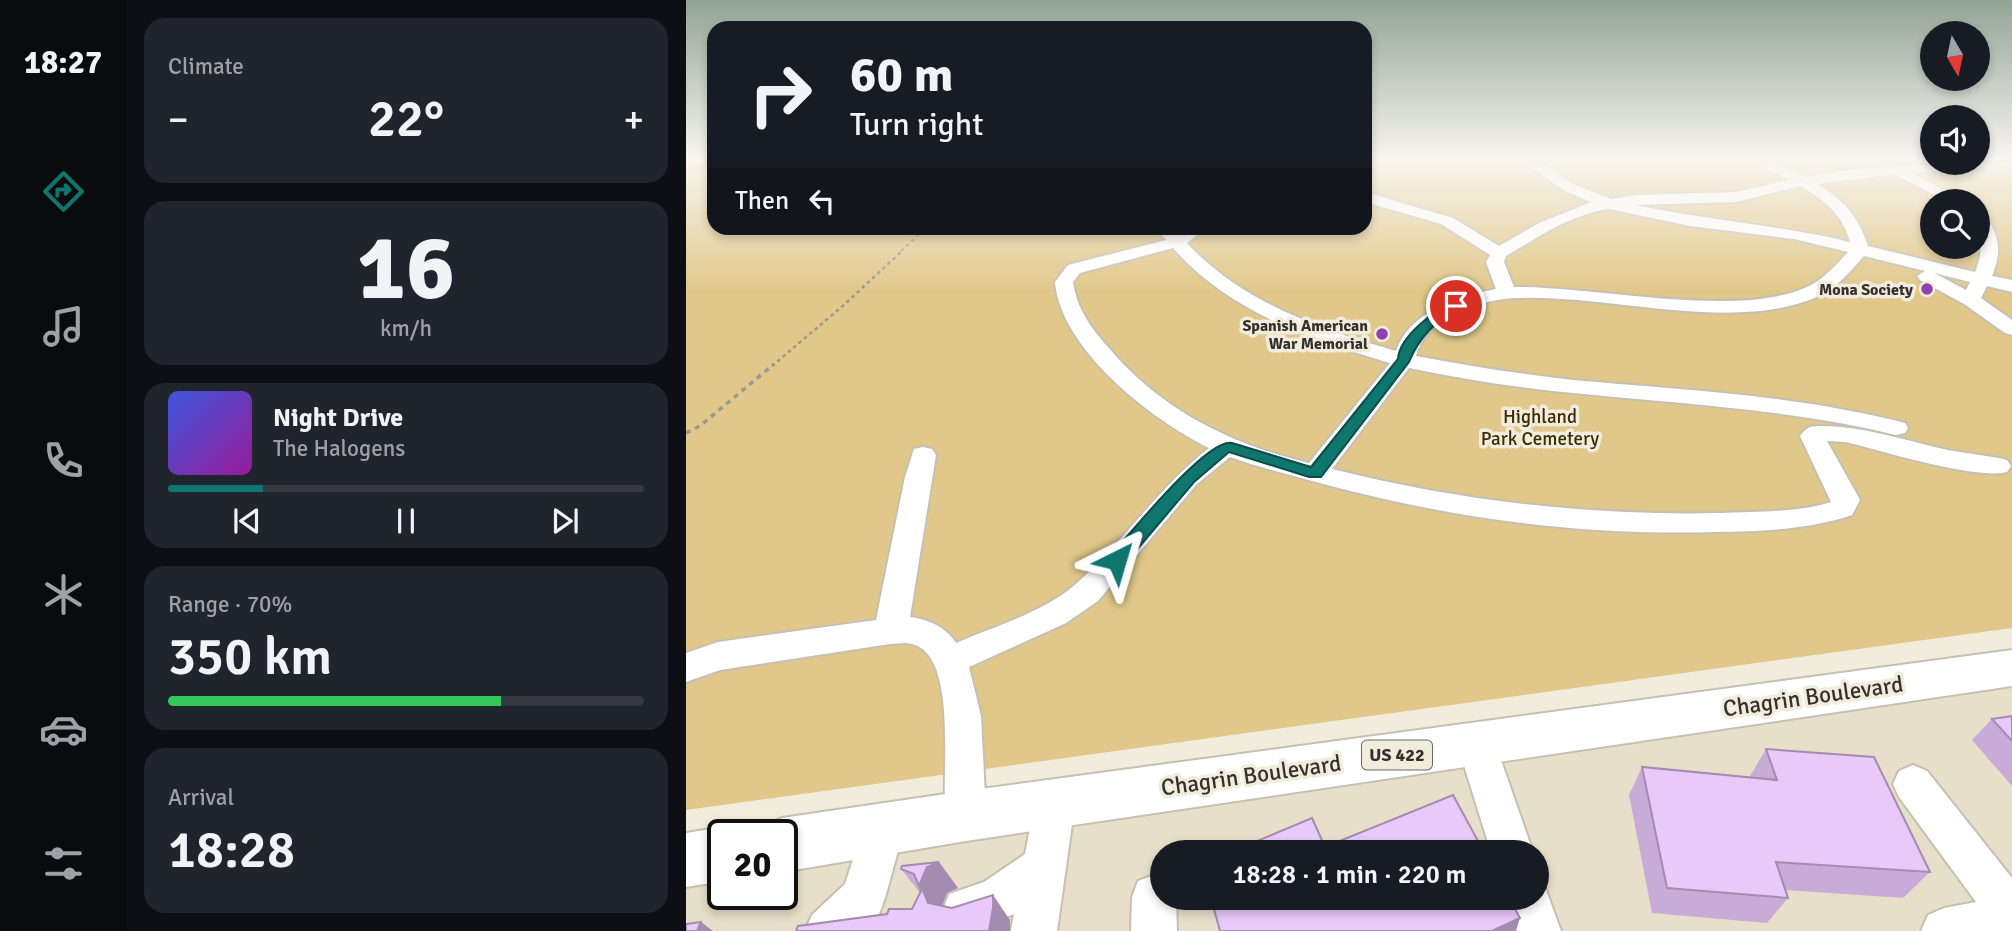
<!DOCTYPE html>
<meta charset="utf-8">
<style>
:root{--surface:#171b24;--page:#20242c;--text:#f1f3f6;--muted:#9ea1a6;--line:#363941;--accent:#0f766e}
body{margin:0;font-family:Signika,sans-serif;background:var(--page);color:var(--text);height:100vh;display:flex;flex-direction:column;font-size:26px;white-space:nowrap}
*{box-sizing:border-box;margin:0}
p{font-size:23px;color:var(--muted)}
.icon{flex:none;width:38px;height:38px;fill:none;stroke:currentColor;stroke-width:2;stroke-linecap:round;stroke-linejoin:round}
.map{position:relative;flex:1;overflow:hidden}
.panel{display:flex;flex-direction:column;gap:18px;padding:18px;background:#0d0f14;width:560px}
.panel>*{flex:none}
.banner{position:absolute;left:21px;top:21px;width:665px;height:214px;border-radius:21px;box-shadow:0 4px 10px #0003;background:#171b24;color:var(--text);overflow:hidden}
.needle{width:46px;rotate:171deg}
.buttons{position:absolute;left:1234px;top:21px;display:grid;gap:14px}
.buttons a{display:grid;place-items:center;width:70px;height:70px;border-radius:50%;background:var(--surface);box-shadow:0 4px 10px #0003;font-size:35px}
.speed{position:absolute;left:21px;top:819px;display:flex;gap:14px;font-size:35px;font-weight:700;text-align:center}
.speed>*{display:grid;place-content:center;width:91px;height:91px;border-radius:50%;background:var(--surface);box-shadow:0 4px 10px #0003;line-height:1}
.speed .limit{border:4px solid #111;border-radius:10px;background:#fff;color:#111}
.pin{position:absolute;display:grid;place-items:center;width:60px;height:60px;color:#fff;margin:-30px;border:4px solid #fff;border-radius:50%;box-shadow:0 2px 7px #0007}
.me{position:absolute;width:77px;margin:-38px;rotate:40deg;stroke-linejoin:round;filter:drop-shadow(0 0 5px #0008)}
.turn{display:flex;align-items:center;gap:24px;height:147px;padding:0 28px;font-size:32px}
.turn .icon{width:91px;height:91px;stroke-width:2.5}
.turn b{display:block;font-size:49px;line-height:60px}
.then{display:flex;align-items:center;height:66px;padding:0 28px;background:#0003;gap:14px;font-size:26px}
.big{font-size:52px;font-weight:600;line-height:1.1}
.panel .tile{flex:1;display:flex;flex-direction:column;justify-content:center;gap:10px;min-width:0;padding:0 24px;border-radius:21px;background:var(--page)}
.panel .dial{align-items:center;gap:0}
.dial b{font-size:91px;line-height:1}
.song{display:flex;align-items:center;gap:21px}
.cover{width:84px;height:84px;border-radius:10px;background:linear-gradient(135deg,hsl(230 70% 55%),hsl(300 70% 35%))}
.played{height:7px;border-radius:4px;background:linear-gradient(90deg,var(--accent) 20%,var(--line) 20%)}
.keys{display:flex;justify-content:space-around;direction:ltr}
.heat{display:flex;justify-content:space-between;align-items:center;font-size:38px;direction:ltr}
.charge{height:10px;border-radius:5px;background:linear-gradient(90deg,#34c759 70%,var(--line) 0)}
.trip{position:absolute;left:464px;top:840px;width:399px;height:70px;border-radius:35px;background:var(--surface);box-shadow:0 4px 10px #0003;font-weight:600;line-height:70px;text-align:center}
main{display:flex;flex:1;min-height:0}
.tab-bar{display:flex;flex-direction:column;width:126px;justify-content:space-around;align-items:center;background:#090b0e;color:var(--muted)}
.tab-bar .icon{width:49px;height:49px}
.tab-bar .selected{color:var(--accent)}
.tab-bar b{font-size:32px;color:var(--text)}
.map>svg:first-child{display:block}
.built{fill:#e8dfca;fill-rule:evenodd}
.green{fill:#e1c88a;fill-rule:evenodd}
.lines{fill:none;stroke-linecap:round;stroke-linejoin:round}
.stream{stroke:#b18b18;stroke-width:3.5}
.minor-casing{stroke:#c6c0b2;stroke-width:4}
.major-casing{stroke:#c6c0b2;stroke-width:4}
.path-far2{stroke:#9d988e;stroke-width:2;stroke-dasharray:3.5 3.5;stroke-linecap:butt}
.path-far1{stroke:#9d988e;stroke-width:2.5;stroke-dasharray:3.5 3.5;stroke-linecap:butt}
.path{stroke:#9d988e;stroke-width:3.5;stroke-dasharray:5 5;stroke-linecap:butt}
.minor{fill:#fff;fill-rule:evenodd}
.major{fill:#fff;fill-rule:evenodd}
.wall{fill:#c8acd7}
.shaded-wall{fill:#a38caf}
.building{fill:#e9c8fa;stroke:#a38caf;stroke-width:2}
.route{fill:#0f766e;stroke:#0a4d48;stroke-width:2}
.poi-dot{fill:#8f41b2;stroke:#f2ecdd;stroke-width:2.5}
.labels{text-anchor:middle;stroke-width:7;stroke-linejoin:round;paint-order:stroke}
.far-poi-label{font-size:16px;font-weight:bold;fill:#34312c;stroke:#f2ecdd;text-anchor:end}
.shield{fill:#f2ecdd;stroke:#6d6961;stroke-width:2}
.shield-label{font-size:18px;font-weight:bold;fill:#34312c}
.park-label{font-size:19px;fill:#3a2b00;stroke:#f2ecdd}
.near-street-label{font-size:23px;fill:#34312c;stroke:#f2ecdd}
</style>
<main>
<nav class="tab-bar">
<b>18:27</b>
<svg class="icon selected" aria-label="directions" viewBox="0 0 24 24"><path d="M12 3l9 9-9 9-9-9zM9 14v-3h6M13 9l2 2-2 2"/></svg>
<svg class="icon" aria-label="music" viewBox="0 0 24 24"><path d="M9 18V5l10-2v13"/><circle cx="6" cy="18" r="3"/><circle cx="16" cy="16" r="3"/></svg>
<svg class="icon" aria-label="phone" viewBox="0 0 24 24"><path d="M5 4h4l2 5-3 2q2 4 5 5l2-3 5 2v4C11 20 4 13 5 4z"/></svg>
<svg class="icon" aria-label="climate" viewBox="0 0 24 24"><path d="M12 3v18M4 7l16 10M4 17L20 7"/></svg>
<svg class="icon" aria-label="car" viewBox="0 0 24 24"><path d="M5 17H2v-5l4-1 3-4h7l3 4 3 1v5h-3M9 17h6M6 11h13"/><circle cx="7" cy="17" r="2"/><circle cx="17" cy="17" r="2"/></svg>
<svg class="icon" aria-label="filters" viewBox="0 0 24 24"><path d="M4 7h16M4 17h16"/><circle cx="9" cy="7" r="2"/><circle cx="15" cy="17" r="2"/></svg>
</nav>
<section class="panel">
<div class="tile"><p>Climate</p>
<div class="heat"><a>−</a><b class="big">22°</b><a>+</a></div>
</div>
<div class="tile dial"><b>16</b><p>km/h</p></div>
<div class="tile">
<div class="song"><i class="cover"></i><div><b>Night Drive</b><p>The Halogens</p></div></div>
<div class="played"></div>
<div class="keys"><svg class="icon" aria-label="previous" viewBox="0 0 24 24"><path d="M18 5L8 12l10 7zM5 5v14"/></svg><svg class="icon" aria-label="pause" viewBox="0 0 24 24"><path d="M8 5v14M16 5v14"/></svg><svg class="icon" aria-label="next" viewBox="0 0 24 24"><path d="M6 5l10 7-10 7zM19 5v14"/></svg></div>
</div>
<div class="tile"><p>Range · 70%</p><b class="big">350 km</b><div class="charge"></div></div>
<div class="tile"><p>Arrival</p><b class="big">18:28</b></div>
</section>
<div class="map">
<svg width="1326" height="931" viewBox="0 0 1326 931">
<rect width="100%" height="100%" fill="#f2ecdd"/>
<path class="built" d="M 1326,668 L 1326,931 L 0,931 L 0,860 L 37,854 L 37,894 L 96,894 L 96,845 ZM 476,852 L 850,852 L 850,898 L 476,898 Z"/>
<path class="green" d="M 0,161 L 28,161 L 28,228 L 679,228 L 679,161 L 1326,161 L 1326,628 L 0,810 ZM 1246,201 L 1292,201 L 1292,247 L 1246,247 Z"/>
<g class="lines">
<path class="stream" d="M 0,170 L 28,163"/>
<g class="minor-casing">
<g id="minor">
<path d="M 836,161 L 852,161 L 889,185 L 925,199 L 951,195 L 1050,192 L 1103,180 L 1067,161 L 1085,161 L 1119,177 L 1178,168 L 1326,161 L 1326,167 L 1227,173 L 1278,201 L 1260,201 L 1208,174 L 1131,184 C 1157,199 1173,217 1182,246 L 1289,272 C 1299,250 1292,235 1292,213 L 1298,215 C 1314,236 1316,251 1306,276 L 1326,280 L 1326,292 L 1301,286 L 1295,298 L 1326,320 L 1326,335 L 1319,333 L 1278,304 L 1234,280 L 1231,276 L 1239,271 L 1178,256 C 1165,271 1152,286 1135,295 C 1047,337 913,290 818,299 C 786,303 738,321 730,356 C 782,366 834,374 887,380 C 999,390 1110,395 1219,423 L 1222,428 L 1219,433 L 1210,435 C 1103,409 996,404 887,393 C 831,388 777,379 723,368 L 646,469 C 774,501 903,516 1035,513 C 1071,511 1110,513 1145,502 L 1114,436 C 1119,429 1123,426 1132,426 C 1175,425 1220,441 1262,450 C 1281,454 1302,455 1321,460 L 1325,466 L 1321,472 C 1290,480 1196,451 1160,442 L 1141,441 L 1174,500 L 1166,515 C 1121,530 1076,531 1030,532 C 897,536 769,519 641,485 C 608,476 575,468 544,457 L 511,484 L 412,601 L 380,623 L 283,667 L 295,716 L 300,816 L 294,830 L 280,836 L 266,830 C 264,826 260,820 260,815 C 254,780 274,656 226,644 C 219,642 211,644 204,644 L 34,670 L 0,682 L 0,653 L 32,642 L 190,620 L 219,477 L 228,449 L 237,447 L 246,449 L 250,455 L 224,617 C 242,619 260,627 270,643 C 309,626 359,612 391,583 C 438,541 472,488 523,448 C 466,420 375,350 369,282 L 382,265 L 480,240 L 472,230 L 473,228 L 487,228 L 492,233 L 501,228 L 520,228 L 501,243 C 554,301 635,330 710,351 C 723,312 773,296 810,289 L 800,262 L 804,255 L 755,224 L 679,202 L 679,192 L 767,218 L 813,246 L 853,223 L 905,202 L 879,191 ZM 1114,186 C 1138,200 1157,215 1164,242 C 1093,225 1020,220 949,205 L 1050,202 ZM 923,209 L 1004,226 L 1108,239 L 1162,252 C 1150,265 1138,279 1121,287 C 1051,319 907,286 828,287 L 818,262 L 820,256 C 852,237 886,214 923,209 ZM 487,248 C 542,311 625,340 704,363 L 623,463 C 544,444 475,410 422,347 C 405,328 391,309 387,282 L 394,273 ZM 1248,273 L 1284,282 L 1280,290 Z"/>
<path d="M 790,726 L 803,731 L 809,743 L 847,852 L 805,852 L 771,743 L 777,731 Z"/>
<path d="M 1227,765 L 1241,771 L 1326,878 L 1326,931 L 1235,931 L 1242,915 L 1258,908 L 1290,902 L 1213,797 L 1207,784 L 1213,771 Z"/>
<path d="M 369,784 L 383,789 L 389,803 L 371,931 L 325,931 L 328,914 L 284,931 L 263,926 L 257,910 L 263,894 L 298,882 L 339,854 L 349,803 L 355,789 Z"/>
<path d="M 197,808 L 212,814 L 218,829 L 199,898 L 193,914 L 175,931 L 119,931 L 126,915 L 159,884 L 182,814 Z"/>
<path d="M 468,875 L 476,878 L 476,898 L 490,898 L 491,931 L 445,931 L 446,897 L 452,881 Z"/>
<path d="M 850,880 L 857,882 L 875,931 L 829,931 L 819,898 L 850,898 Z"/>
</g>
</g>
<g class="major-casing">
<g id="major">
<path d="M 1326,650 L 1326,686 L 280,841 L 96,872 L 96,835 L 74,835 L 77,826 L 96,818 L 280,791 Z"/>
<path d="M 37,827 L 55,835 L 37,835 L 37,881 L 0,887 L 0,833 Z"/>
</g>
</g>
<path class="path-far2" d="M 215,251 L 240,228"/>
<path class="path-far1" d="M 86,366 L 159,304 L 217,250"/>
<path class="path" d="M 0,433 L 14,426 L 88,364"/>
<use href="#minor" class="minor"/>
<use href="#major" class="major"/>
</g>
<g class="wall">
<path d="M 1326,716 L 1326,786 L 1286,740 L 1306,719 Z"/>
<path d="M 1080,749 L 1244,872 L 1217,898 L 1099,890 L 1102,898 L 1081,923 L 966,913 L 943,795 L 956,767 L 1063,778 Z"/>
<path d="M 253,862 L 272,888 L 261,893 L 256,906 L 324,920 L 324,931 L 110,931 L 226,909 L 234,893 L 215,869 Z"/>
</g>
<g class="shaded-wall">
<path d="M 253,862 L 272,888 L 261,893 L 255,909 L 242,903 L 234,883 L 241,867 Z"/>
<path d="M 307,895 L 324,920 L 324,931 L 303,931 Z"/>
<path d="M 834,918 L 830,931 L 806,931 Z"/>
<path d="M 15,922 L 27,931 L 11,931 Z"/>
</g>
<g class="building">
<path d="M 1326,716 L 1326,741 L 1306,719 Z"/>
<path d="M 1080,749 L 1188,757 L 1244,872 L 1090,862 L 1102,898 L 981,888 L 956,767 L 1091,780 Z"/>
<path d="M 767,795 L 798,852 L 545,852 L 626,818 L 639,847 Z"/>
<path d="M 253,862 L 241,867 L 234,883 L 242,903 L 266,908 L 307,895 L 307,908 L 303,931 L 110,931 L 112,926 L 201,914 L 203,909 L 226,909 L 235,891 L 228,874 L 215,869 L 216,866 Z"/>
<path d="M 525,898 L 823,898 L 834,918 L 806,931 L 534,931 Z"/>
<path d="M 15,922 L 11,931 L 0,931 L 0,924 Z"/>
</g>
<linearGradient id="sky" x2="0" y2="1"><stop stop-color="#92a495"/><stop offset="0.55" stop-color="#f9f6f0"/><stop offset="1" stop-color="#f9f6f0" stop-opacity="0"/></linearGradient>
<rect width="1326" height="291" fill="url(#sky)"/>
<path class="route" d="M 770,302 L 776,306 L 774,308 C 750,320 733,337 723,362 L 635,477 L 623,477 L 543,452 L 508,482 L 438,565 L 425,565 L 422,560 L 425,555 C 443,535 522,437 546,443 L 625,467 L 712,359 C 713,337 750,308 770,302 Z"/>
<g class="poi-dot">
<circle cx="1241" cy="289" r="7"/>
<circle cx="696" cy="334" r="7"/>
</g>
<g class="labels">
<g class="far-poi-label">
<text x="1227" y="295">Mona Society</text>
<text x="682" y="331">Spanish American<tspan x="682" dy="18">War Memorial</tspan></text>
</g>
<rect class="shield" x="676" y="740.5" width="70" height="29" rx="5"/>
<g class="shield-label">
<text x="711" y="761">US 422</text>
</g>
<g class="park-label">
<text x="854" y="423">Highland<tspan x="854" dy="22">Park Cemetery</tspan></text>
</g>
<g class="near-street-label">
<text transform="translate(1127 696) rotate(-8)" y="8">Chagrin Boulevard</text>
<text transform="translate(565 775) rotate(-8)" y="8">Chagrin Boulevard</text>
</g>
</g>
</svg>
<div class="buttons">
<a><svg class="needle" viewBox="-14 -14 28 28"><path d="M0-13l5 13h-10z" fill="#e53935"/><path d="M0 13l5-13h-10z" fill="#9ea1a6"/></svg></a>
<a><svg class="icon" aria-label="sound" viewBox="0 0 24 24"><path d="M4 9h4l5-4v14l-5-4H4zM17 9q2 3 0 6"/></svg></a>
<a><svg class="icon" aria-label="search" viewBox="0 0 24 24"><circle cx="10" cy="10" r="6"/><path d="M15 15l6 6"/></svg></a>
</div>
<div class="speed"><div class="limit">20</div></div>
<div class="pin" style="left:770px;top:306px;background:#d93025"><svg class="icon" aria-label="arrive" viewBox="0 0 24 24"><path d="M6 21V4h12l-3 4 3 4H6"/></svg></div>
<svg class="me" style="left:431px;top:560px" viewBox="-20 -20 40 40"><path d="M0-17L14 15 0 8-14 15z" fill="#0f766e" stroke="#fff" stroke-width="4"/></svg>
<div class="trip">18:28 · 1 min · 220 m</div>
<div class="banner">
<div class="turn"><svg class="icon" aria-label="right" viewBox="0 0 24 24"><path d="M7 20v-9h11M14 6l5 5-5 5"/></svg><div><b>60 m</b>Turn right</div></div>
<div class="then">Then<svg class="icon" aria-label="left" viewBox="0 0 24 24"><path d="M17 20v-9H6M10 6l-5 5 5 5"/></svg></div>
</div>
</div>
</main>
